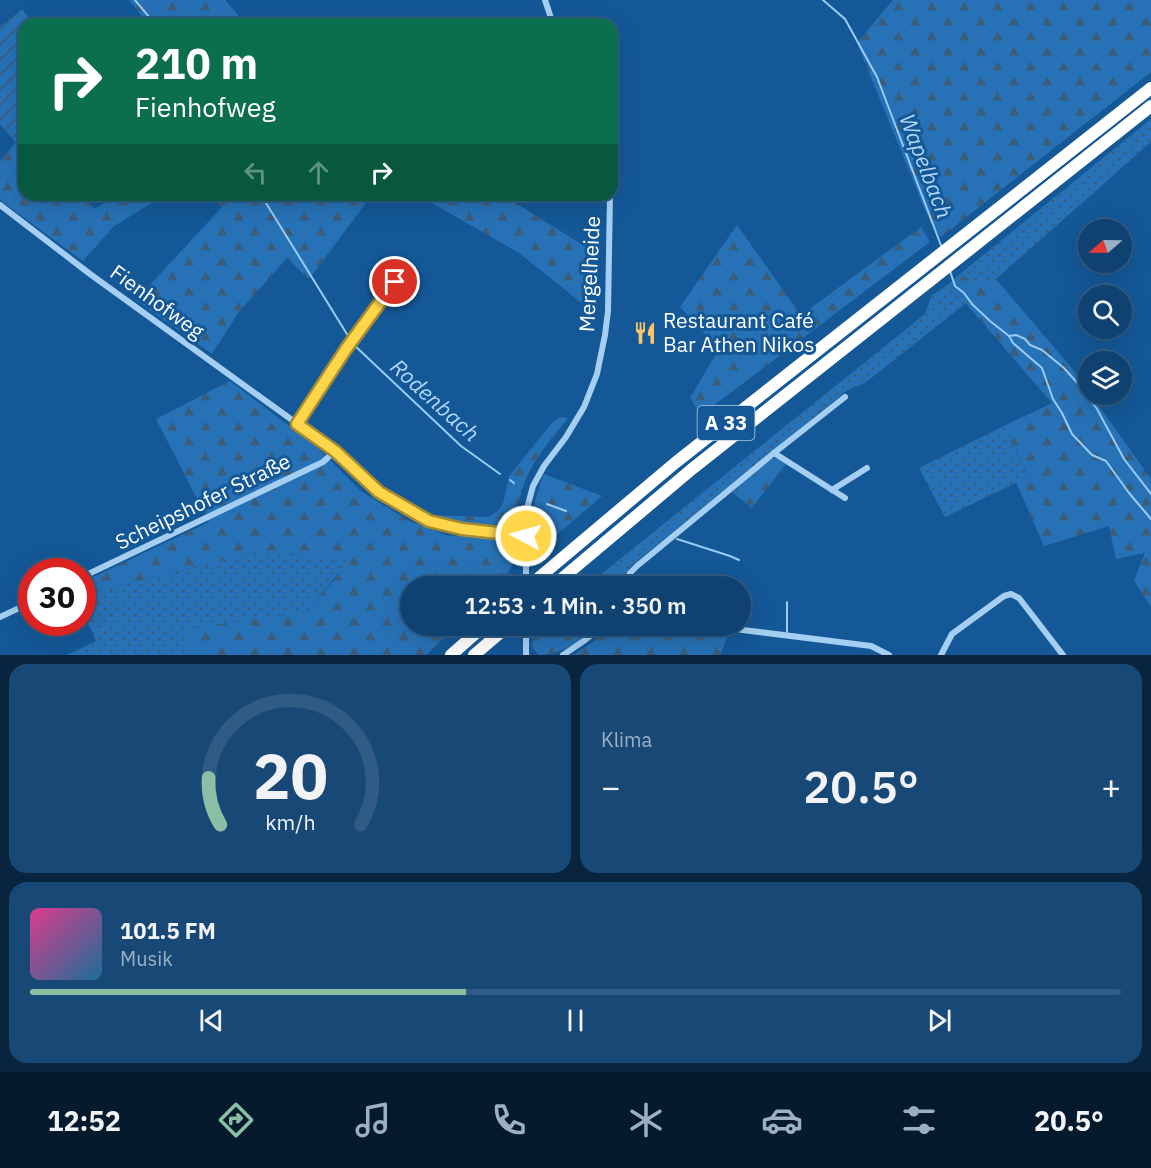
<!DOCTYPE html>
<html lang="de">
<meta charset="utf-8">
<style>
:root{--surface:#0f4271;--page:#184976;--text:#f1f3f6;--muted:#9bb0c3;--line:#2f5b84;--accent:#8abfa5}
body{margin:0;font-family:"IBM Plex Sans",sans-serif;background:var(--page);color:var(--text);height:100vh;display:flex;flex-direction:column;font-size:22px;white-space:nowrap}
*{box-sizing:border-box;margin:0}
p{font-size:20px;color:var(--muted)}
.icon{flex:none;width:33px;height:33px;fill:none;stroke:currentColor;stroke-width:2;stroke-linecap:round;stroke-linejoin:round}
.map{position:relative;height:655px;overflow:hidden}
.side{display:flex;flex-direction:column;gap:9px;padding:9px;background:#08243e;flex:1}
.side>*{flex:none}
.top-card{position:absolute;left:18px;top:18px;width:600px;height:183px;border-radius:18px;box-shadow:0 6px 24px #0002,0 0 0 2px var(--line);background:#0b6e4f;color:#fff;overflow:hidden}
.needle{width:39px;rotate:250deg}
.controls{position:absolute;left:1078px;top:219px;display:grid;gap:12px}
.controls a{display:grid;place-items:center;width:54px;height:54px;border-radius:50%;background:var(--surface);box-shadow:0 6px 24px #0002,0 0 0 2px var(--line);font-size:30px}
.speed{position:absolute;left:18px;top:558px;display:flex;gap:12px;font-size:30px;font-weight:700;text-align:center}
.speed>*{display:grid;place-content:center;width:78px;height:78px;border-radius:50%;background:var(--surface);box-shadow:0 6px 24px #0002,0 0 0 2px var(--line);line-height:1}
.speed .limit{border:9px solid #d22;background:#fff;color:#111}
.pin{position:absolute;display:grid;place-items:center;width:51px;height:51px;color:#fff;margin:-26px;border:3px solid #fff;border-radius:50%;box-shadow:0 2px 6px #0007}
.me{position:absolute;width:66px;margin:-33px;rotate:276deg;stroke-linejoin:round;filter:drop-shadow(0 0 4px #0008)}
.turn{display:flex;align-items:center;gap:21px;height:126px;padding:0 18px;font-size:27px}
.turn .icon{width:78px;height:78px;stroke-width:2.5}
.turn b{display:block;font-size:42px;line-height:51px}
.lanes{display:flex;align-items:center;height:57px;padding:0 18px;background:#0003;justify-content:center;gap:30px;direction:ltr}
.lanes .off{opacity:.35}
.big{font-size:45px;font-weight:600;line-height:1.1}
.side .card{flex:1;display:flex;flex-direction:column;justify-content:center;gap:9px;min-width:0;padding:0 21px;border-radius:18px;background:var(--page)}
.side .dial{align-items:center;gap:0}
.dial svg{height:156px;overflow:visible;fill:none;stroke:var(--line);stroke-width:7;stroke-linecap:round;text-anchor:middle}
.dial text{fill:var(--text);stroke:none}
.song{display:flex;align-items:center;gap:18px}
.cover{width:72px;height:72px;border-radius:9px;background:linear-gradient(135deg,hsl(330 70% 55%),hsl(200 70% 35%))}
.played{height:6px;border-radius:3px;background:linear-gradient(90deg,var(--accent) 40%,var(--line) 40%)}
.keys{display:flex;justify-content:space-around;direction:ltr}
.heat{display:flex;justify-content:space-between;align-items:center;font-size:33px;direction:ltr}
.side .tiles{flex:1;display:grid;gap:9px;grid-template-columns:1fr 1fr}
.card:last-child{grid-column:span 2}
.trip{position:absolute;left:400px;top:576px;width:351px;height:60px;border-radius:30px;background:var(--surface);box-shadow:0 6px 24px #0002,0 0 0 2px var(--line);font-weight:600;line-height:60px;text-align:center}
.tabs{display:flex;height:96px;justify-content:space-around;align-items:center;background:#061a2d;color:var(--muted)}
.tabs .icon{width:42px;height:42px}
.tabs .current{color:var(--accent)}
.tabs b{font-size:27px;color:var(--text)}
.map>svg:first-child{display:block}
.grass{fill:url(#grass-dots)}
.forest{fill:url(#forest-firs)}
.garden{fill:url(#garden-furrows)}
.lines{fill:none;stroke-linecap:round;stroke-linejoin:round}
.stream{stroke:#98cbf5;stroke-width:2}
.street{stroke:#a5cff2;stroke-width:6}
.highway{stroke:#fff;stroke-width:12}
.route-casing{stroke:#a68a30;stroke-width:15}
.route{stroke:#ffd54a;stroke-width:10}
.labels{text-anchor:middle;stroke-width:6;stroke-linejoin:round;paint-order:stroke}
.shield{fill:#145897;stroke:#b8cde0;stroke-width:1.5}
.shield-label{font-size:20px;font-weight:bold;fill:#fff}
.street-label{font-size:21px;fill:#fff;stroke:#145897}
.poi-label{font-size:21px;fill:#fff;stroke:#145897;text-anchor:start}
.water-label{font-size:22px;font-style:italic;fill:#b2d8f9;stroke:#145897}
</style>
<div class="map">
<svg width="1151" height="655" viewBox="0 0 1151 655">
<defs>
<pattern id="grass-dots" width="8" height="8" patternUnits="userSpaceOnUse" patternTransform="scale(1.5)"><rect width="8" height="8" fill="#2772b6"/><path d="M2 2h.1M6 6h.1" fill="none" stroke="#3b5d7c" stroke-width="1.8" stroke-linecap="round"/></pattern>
<pattern id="forest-firs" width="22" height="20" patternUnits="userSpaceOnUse" patternTransform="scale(1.5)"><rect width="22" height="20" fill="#2772b6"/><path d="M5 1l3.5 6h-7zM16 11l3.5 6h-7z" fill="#3b5d7c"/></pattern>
<pattern id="garden-furrows" width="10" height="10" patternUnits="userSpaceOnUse" patternTransform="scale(1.5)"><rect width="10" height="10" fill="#2772b6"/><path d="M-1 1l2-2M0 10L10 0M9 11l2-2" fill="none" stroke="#3b5d7c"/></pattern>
</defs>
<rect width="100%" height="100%" fill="#145897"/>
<g class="grass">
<path d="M 1151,119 L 1151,142 L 996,279 L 977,285 L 960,274 Z"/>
<path d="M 949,284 L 966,303 L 865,383 L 846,391 L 631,566 L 625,574 L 615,563 L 925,314 L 932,295 Z"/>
<path d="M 1004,426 L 1028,477 L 945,517 L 919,468 Z"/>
<path d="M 265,550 L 349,561 L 306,611 L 177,631 L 197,655 L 67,655 L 96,641 L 83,613 L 83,595 Z"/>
</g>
<g class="forest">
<path d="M 129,0 L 225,0 L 246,24 L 148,24 Z"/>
<path d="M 893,0 L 1151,0 L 1151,72 L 941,237 L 930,222 L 857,43 Z"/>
<path d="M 24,133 L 24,195 L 82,195 L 94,209 L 119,195 L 164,195 L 113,227 L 83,261 L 0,200 L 0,161 Z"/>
<path d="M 207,195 L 372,195 L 309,279 L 287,258 L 238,313 L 212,354 L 136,300 L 222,207 Z"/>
<path d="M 418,195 L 503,195 L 597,254 L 594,313 L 519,253 Z"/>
<path d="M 737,225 L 801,315 L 921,227 L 930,242 L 701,415 L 690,398 L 719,349 L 680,307 Z"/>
<path d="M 960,274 L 977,284 L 996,279 L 1074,371 L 1089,392 L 1089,394 L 1091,395 L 1151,479 L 1151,607 L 1134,581 L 1145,553 L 1116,559 L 1109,526 L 1044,546 L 1016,482 L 1028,476 L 1004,426 L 1052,403 L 949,284 Z"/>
<path d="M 230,381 L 318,448 L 361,491 L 409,521 L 446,535 L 509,540 L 515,545 C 515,568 510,571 494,586 L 411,586 L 411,626 L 456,626 L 426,655 L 197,655 L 176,631 L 306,611 L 333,581 L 348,561 L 265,550 L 83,595 L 83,582 L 209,522 L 156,419 Z"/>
<path d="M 562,417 L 568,418 C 539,455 518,475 517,525 L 510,531 L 463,526 L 430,518 L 406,506 L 433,515 L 488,517 L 497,512 L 503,504 L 509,476 L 552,423 L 557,419 Z"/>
<path d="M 776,458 L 786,464 L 752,508 L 732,492 L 769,460 Z"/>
<path d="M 544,474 L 602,496 L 540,549 L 532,547 C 530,519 534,499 544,474 Z"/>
<path d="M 615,563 L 625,574 L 620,586 L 587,586 Z"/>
<path d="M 543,626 L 595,626 C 578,641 563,655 539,655 L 533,648 L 532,643 Z"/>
<path d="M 616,626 L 683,626 L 729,633 L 720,655 L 574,655 Z"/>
</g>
<path class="garden" d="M 22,9 L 34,24 L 24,24 L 24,133 L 15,142 L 0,124 L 0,27 Z"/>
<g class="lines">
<g class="stream">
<path d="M 135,0 L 155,24"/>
<path d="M 823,0 L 845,19 L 877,77 L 942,248"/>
<path d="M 261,195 L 350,339"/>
<path d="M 950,271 L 955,286 L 964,293 L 972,304 L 990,321 L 1009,336 L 1013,343 L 1042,368 L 1053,399 L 1062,413 L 1072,434 L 1092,455 L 1106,461 L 1129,493 L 1151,519"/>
<path d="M 1009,336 L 1016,335 L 1025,339 L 1030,345 L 1042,350 L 1064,368 L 1079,385 L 1097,409 L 1124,459 L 1151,494"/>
<path d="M 353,344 L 461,446 L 500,474"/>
<path d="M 510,480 L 514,483"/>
<path d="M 547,504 L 566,511"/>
<path d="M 677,539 L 730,556 L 739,560"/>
<path d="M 787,602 L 787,632"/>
</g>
<g class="street">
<path d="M 545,0 L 553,24"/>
<path d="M 0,205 L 90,274 L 335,451 L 379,492 L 429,521 L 462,529 L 526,536"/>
<path d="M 297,424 L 347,349 L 395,282"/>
<path d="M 774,453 L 845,498"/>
<path d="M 832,490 L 867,468"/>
<path d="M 82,577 L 323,462 L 335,451"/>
<path d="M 526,586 L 526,512 L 533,486 L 544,466 L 566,437 L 584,407 L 597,374 L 605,335 L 608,311 L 610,195"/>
<path d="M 624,586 L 630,573 L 637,566 L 774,453 L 845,397"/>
<path d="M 0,617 L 32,602"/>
<path d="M 526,626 L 526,655"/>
<path d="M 711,626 L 871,646 L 889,655"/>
<path d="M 563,655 L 585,640 L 603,626"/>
<path d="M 941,655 L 952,634 L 1004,596 L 1011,594 L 1019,598 L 1063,655"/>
</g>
<g class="highway">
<path d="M 529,586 L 675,463 L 1151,88"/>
<path d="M 553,586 L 692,469 L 1151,106"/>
<path d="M 451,655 L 484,626"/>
<path d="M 474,655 L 508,626"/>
</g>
</g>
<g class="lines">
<g class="route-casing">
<path id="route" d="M 395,282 L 346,349 L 297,424 L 335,451 L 379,492 L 429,521 L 462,529 L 526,536"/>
</g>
<use href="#route" class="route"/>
</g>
<defs>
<g id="restaurant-bare" transform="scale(1.8)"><path d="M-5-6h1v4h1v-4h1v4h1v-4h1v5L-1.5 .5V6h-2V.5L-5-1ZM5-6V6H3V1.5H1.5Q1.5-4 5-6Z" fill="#ffc667" stroke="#145897" stroke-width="2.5" paint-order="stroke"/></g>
</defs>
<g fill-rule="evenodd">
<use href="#restaurant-bare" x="645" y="333"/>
</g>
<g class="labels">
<rect class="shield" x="697.5" y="406" width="57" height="34" rx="4.5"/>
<g class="shield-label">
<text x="726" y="430">A 33</text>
</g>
<g class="street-label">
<text transform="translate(590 274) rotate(-87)" y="7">Mergelheide</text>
<text transform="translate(157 302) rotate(36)" y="7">Fienhofweg</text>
<text transform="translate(203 502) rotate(-26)" y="7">Scheipshofer Straße</text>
</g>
<g class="poi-label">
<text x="663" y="328">Restaurant Café<tspan x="663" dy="24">Bar Athen Nikos</tspan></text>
</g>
<g class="water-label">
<text transform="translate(926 166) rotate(69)" y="8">Wapelbach</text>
<text transform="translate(435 400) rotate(42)" y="8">Rodenbach</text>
</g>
</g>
</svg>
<div class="controls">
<a><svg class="needle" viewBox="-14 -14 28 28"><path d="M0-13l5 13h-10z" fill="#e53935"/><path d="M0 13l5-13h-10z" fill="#9bb0c3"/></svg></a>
<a><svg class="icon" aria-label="search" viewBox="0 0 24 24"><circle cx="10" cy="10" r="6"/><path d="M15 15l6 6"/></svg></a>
<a><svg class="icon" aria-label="layers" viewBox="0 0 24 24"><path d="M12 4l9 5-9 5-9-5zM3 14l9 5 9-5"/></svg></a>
</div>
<div class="speed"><div class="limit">30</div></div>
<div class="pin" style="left:395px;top:282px;background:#d93025"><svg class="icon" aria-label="arrive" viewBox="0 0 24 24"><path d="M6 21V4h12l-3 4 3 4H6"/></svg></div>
<svg class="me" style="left:526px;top:536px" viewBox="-20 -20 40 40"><circle r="17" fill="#ffd54a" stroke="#fff" stroke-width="3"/><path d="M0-11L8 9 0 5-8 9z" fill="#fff"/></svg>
<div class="trip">12:53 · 1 Min. · 350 m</div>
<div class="top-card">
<div class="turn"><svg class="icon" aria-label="right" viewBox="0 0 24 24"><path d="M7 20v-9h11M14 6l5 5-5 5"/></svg><div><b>210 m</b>Fienhofweg</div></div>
<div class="lanes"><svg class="icon off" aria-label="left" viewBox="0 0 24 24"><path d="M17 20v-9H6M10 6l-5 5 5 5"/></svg><svg class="icon off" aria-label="ahead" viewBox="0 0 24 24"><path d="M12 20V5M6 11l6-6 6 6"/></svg><svg class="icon" aria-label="right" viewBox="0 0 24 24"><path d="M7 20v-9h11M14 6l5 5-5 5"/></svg></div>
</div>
</div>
<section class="side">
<div class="tiles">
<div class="card dial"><svg viewBox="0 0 100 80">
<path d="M14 69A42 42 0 1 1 86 69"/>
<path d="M14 69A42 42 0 0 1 8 45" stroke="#8abfa5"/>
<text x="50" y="56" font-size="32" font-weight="700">20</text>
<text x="50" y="72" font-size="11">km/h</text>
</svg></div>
<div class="card"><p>Klima</p>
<div class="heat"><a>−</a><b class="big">20.5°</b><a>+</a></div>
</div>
<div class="card">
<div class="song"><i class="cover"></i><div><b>101.5 FM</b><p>Musik</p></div></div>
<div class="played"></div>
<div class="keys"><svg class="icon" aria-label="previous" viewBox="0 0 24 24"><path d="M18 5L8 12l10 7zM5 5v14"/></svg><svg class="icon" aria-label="pause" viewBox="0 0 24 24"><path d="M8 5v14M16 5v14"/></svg><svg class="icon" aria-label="next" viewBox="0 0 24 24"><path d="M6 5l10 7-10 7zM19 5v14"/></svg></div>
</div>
</div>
</section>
<nav class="tabs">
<b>12:52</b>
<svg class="icon current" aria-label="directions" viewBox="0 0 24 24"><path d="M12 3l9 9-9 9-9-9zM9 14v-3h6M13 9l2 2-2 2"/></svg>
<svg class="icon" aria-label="music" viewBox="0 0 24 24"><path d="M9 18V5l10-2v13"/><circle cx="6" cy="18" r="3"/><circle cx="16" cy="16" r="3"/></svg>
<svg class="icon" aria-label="phone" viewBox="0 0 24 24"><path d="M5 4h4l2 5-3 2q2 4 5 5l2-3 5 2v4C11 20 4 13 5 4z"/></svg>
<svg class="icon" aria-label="climate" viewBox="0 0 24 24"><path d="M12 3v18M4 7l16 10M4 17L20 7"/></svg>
<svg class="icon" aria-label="car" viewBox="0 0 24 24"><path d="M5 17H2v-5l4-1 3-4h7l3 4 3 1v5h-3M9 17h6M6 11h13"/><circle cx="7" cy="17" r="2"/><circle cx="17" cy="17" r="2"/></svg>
<svg class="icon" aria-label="filters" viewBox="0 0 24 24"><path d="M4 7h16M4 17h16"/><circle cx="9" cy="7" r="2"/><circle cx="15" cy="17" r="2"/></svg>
<b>20.5°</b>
</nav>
